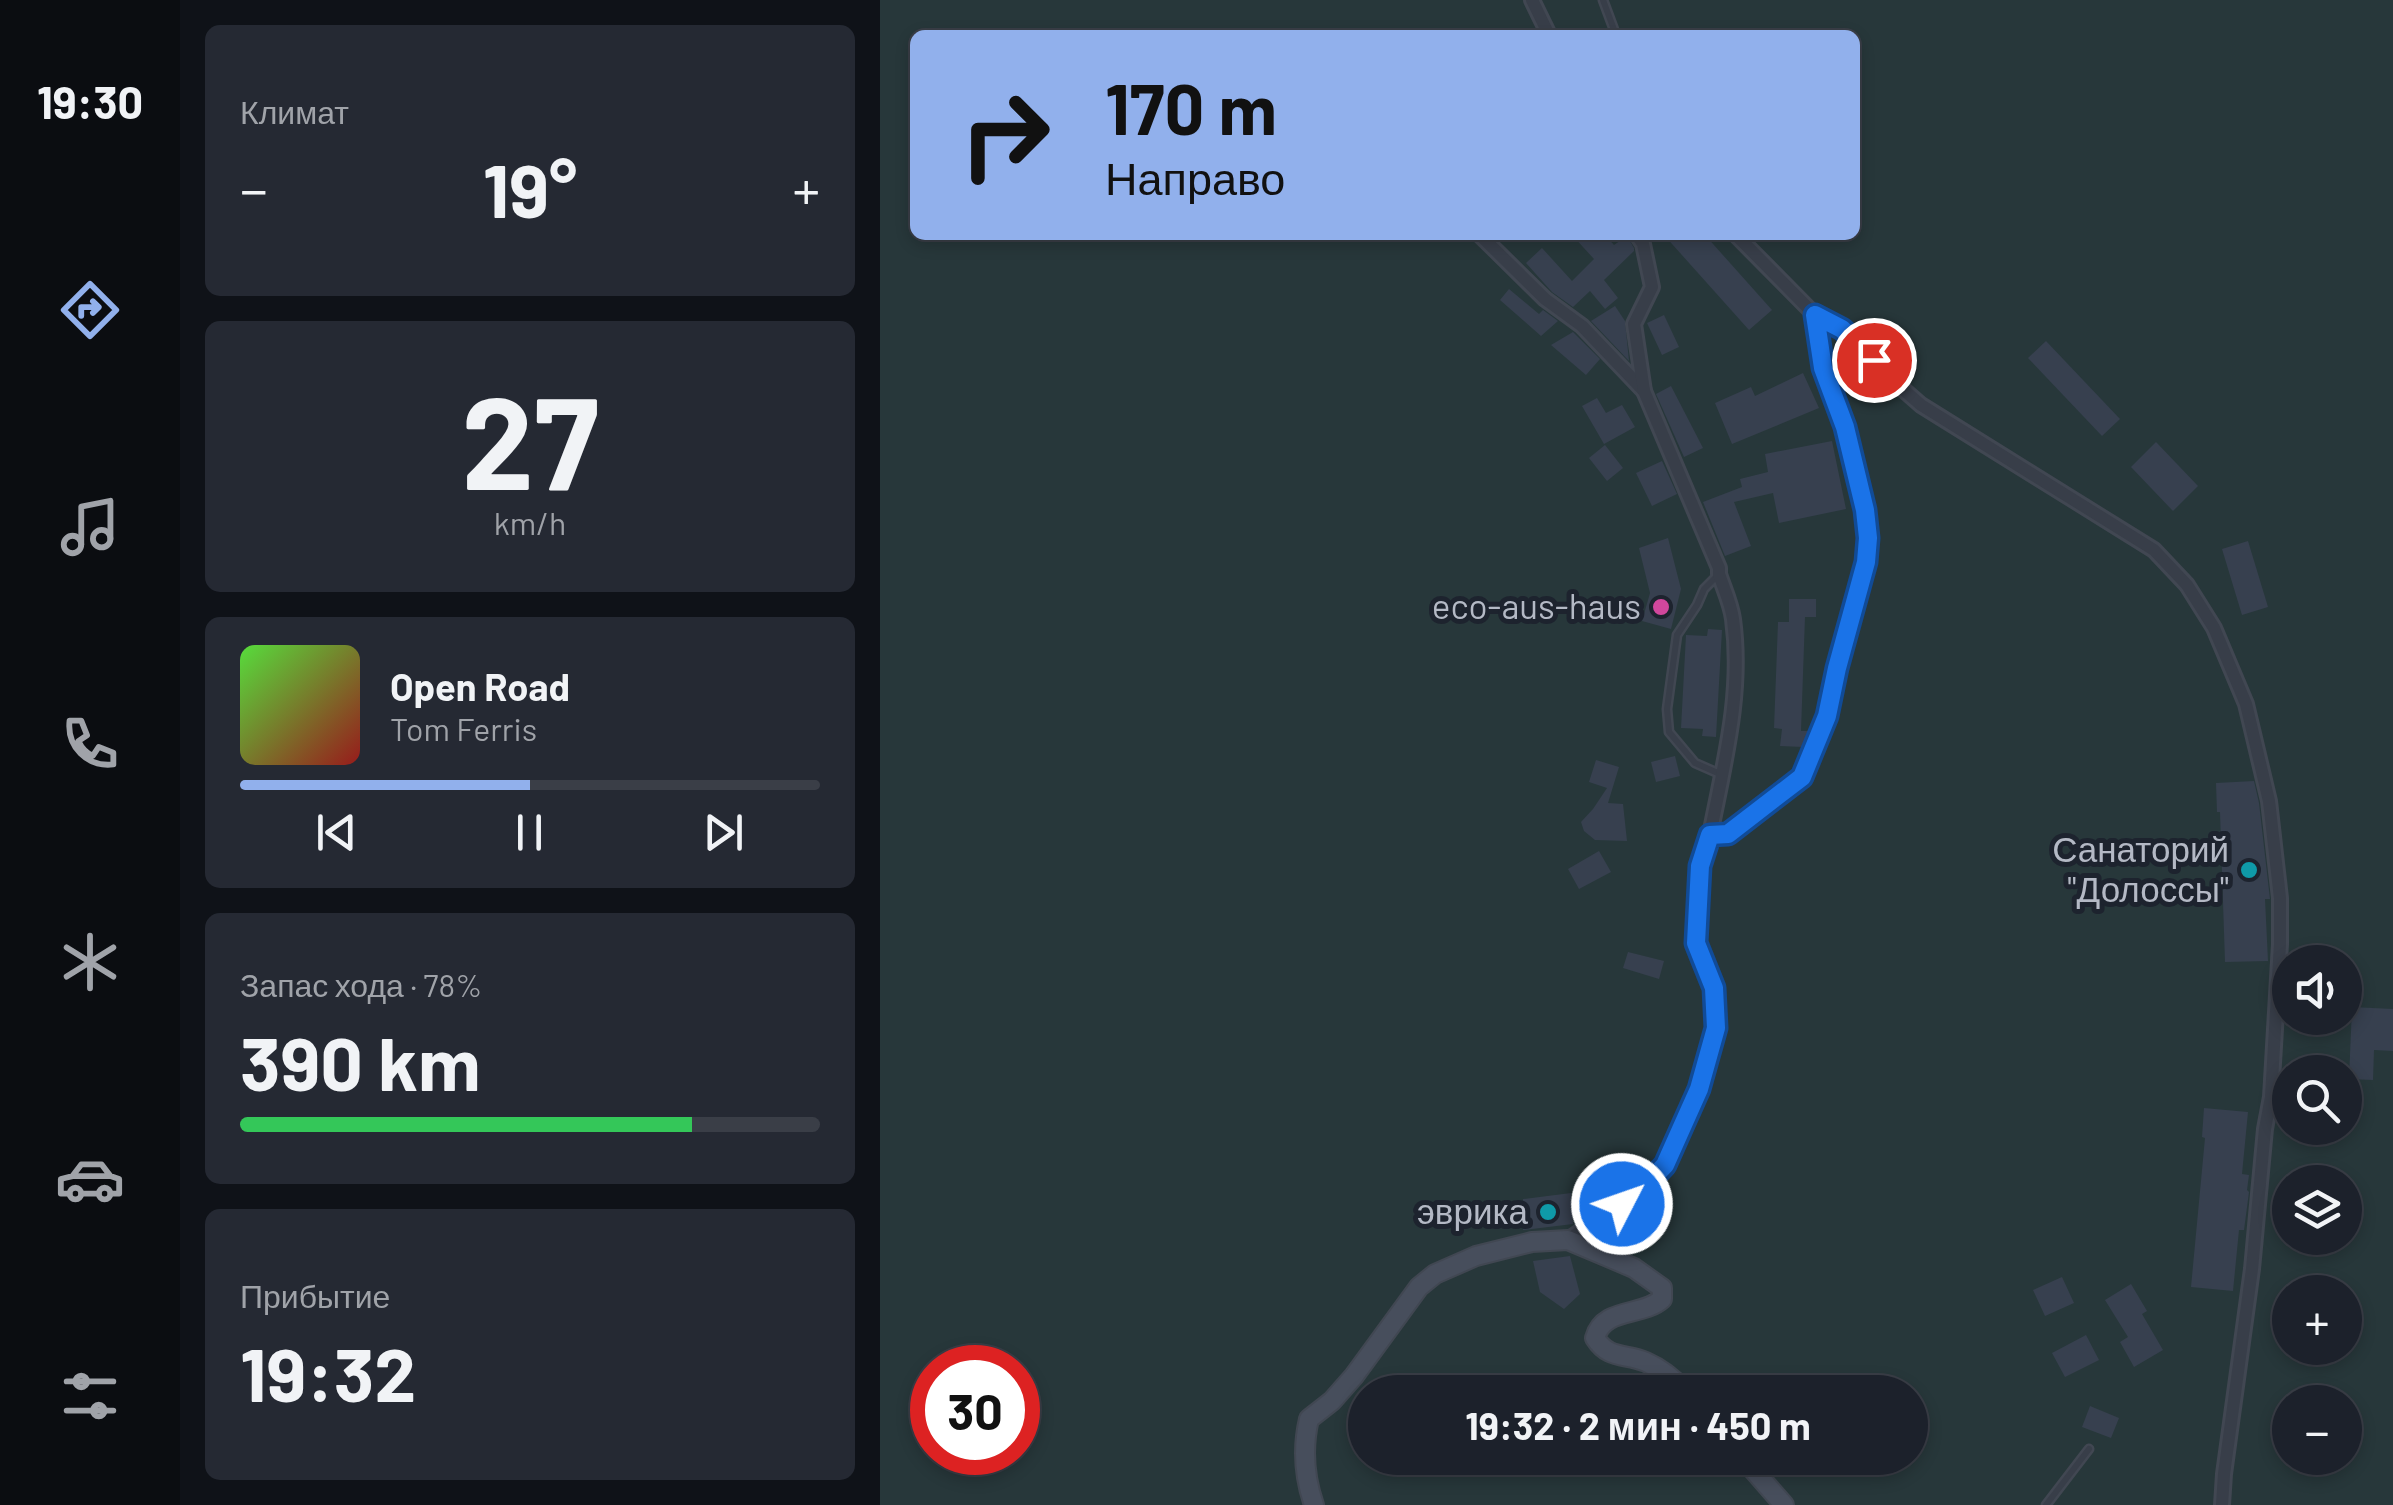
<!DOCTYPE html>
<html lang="ru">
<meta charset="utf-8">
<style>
:root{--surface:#1c212b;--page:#252933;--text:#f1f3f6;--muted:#a0a3a9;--line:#3a3e47;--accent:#91b0ec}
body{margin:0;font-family:Barlow,sans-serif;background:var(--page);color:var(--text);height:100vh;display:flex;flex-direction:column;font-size:38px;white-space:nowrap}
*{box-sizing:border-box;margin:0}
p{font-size:32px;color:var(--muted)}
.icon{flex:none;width:55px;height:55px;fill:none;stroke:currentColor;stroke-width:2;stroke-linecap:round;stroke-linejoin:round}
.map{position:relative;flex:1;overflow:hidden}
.details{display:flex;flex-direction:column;gap:25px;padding:25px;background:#0f1218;width:700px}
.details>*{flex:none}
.top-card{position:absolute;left:30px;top:30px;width:950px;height:210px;border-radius:15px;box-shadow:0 5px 15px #0003,0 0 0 2px var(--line);background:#91b0ec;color:#111;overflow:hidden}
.fabs{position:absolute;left:1392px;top:945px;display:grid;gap:20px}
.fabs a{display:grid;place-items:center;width:90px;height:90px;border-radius:50%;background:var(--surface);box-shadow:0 5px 15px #0003,0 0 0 2px var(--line);font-size:50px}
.speed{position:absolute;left:30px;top:1345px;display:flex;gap:20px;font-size:50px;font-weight:700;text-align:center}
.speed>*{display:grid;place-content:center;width:130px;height:130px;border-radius:50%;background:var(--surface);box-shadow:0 5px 15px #0003,0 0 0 2px var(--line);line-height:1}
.speed .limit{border:15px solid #d22;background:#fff;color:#111}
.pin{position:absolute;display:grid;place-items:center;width:85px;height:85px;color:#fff;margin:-42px;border:5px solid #fff;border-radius:50%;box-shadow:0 2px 10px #0007}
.me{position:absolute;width:110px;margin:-55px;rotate:49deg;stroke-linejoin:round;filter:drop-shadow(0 0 8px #0008)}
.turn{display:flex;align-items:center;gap:35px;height:210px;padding:0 30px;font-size:45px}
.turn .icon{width:130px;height:130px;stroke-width:2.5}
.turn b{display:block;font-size:70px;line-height:85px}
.big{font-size:75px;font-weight:700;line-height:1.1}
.details .widget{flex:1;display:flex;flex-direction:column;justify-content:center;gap:15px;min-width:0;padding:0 35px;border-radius:15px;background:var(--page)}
.details .dial{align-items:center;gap:0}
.dial b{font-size:130px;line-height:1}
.song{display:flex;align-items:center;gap:30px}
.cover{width:120px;height:120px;border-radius:15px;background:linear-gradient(135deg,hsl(110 70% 55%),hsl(0 70% 35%))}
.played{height:10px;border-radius:5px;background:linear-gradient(90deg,var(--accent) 50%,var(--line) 50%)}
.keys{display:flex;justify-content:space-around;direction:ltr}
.heat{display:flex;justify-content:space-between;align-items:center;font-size:55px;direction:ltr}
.charge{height:15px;border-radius:8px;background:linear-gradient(90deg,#34c759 78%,var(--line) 0)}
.trip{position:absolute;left:468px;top:1375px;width:580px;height:100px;border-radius:50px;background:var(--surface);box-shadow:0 5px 15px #0003,0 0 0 2px var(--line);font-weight:700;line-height:100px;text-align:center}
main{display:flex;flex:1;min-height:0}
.dock{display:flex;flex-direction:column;width:180px;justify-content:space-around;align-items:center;background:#0b0d11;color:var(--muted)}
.dock .icon{width:70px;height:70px}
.dock .on{color:var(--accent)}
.dock b{font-size:45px;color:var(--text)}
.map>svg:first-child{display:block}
.green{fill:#27373a;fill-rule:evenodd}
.building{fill:#37404f}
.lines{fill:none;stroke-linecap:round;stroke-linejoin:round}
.lane-casing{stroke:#414752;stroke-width:11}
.street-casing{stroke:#414752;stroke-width:18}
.secondary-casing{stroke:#414752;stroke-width:22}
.lane{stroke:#383e49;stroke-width:6}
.street{stroke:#383e49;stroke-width:12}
.secondary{stroke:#474e5c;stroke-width:18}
.route-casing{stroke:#114b97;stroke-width:25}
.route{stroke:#1a73e8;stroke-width:18}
.hotel-dot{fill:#d1479c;stroke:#1d232e;stroke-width:4}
.culture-dot{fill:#0f9aa8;stroke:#1d232e;stroke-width:4}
.labels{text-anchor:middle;stroke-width:10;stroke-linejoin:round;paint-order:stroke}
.poi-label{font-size:35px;fill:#b4b9c5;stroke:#1d232e;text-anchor:end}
</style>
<main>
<nav class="dock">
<b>19:30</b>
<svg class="icon on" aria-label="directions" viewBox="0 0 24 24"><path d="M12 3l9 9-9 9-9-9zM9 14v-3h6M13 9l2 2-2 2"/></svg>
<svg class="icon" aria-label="music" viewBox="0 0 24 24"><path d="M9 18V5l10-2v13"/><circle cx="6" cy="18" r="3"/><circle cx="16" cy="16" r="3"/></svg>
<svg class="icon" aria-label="phone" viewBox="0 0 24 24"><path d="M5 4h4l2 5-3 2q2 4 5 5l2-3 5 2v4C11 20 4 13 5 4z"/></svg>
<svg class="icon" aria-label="climate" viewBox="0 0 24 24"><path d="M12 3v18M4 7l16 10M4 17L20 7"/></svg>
<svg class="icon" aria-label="car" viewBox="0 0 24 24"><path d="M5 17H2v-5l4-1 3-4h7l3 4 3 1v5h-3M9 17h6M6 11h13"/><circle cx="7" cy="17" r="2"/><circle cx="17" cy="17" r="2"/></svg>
<svg class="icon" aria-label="filters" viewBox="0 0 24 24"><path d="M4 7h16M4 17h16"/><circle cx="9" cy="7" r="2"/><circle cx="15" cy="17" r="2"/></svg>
</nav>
<section class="details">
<div class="widget"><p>Климат</p>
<div class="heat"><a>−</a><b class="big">19°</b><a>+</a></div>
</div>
<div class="widget dial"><b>27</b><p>km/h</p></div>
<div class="widget">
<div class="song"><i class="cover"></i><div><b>Open Road</b><p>Tom Ferris</p></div></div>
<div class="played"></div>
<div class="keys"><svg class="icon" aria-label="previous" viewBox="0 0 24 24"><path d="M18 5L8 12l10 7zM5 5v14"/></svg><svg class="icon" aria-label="pause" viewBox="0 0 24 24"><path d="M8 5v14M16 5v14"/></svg><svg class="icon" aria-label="next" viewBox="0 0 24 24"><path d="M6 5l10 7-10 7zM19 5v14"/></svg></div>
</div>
<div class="widget"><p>Запас хода · 78%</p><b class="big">390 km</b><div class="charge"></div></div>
<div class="widget"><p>Прибытие</p><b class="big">19:32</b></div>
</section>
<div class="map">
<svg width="1513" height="1505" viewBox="0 0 1513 1505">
<rect width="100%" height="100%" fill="#252c39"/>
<path class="green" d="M 0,0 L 1513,0 L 1513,1505 L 0,1505 ZM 35,35 L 975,35 L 975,235 L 35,235 ZM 1410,962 L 1465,962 L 1465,1018 L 1410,1018 ZM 1410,1072 L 1465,1072 L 1465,1128 L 1410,1128 ZM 1410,1182 L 1465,1182 L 1465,1238 L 1410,1238 ZM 1410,1292 L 1465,1292 L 1465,1348 L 1410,1348 ZM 52,1368 L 138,1368 L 138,1452 L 52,1452 ZM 485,1392 L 1030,1392 L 1030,1458 L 485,1458 ZM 1410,1402 L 1465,1402 L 1465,1458 L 1410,1458 Z"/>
<g class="building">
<path d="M 692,235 L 725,235 L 734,245 L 747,236 L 754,248 L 754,251 L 724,280 L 738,298 L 725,309 L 710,291 L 693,307 L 672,292 L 646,263 L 662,248 L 692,281 L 714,259 Z"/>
<path d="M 784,235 L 825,235 L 892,310 L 869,330 Z"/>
<path d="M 629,289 L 659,314 L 663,310 L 678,321 L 661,336 L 620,300 Z"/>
<path d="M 735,306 L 745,321 L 749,361 L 711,321 Z"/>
<path d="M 784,315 L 799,347 L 782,355 L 767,323 Z"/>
<path d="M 693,332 L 720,359 L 706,375 L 671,345 Z"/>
<path d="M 1166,341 L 1240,419 L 1222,436 L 1148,358 Z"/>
<path d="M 923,373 L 939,408 L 852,444 L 835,403 L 871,387 L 875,396 Z"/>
<path d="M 791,386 L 823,448 L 804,457 L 776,394 Z"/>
<path d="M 717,398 L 726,413 L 742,405 L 755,427 L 724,444 L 702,406 Z"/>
<path d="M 952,441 L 966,509 L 899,523 L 893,493 L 854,502 L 871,546 L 845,556 L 823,502 L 862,487 L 860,479 L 888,472 L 885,454 Z"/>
<path d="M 1276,442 L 1318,486 L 1293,511 L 1251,467 Z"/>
<path d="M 725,445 L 743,468 L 727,481 L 709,458 Z"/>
<path d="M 782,461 L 797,494 L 772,506 L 756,473 Z"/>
<path d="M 788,538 L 801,589 L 791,629 L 762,621 L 770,593 L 759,548 Z"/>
<path d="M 1368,541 L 1388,607 L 1362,615 L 1342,549 Z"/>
<path d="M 909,599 L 936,599 L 936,617 L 925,617 L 921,731 L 930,731 L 923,747 L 900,746 L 902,729 L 894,728 L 898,622 L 909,622 Z"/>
<path d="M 828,629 L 842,630 L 836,737 L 822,736 L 823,729 L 801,728 L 806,635 L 827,636 Z"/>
<path d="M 795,756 L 800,776 L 776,782 L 771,762 Z"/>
<path d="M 716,760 L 739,767 L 728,803 L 743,804 L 747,841 L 715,840 L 704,831 L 701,822 L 713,809 L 727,788 L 709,782 Z"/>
<path d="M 1374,781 L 1379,803 L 1390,899 L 1385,899 L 1388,961 L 1345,962 L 1340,812 L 1337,812 L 1336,783 Z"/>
<path d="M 719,851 L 731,872 L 699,889 L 688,869 Z"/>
<path d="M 748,952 L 784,961 L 779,979 L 743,968 Z"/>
<path d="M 1472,1007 L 1513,1009 L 1513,1051 L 1494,1050 L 1493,1080 L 1469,1079 Z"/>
<path d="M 1324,1108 L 1368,1112 L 1362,1174 L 1369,1175 L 1367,1190 L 1369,1192 L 1364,1230 L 1359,1230 L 1353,1291 L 1311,1287 L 1325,1138 L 1322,1137 Z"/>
<path d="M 691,1193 L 693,1224 L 643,1230 L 643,1199 Z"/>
<path d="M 761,1216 L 775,1234 L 751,1253 L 738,1247 L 731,1240 Z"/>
<path d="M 690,1256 L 700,1294 L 684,1309 L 660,1292 L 653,1261 Z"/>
<path d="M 1182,1277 L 1194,1303 L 1165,1316 L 1153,1290 Z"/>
<path d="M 1251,1284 L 1267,1311 L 1262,1314 L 1283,1350 L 1254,1367 L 1240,1342 L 1248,1337 L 1225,1300 Z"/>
<path d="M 1206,1335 L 1219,1360 L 1185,1377 L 1172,1353 Z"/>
<path d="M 1210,1406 L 1239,1418 L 1231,1438 L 1202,1427 Z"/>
</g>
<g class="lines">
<g class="lane-casing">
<g id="lane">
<path d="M 723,0 L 736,35"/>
<path d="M 837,576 L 824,589 L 817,605 L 797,635 L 787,709 L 789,732 L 815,763 L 840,774"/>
<path d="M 1166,1505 L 1209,1449"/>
</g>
</g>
<g class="street-casing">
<g id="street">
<path d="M 652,0 L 669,35"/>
<path d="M 600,235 L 665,299 L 702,326 L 764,391"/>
<path d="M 757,235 L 763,244 L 772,287 L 754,324 L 764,391 L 839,568 L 839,574 C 844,589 851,604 853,619 C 863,693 844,763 830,835"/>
<path d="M 856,235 L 935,315 L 962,329 L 1009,377 L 1041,405 L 1274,550 L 1307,585 L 1334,628 L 1366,704 L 1389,801 L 1400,898 L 1400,944 L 1391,1097 L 1385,1129 L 1372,1269 L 1344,1474 L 1342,1505"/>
<path d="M 688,1240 L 764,1187 L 785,1165 L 819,1089 L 836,1028 L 835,987 L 816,943 L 820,866 L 830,835 L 849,834 L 922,777 L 947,716 L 957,668 L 986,562 L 988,538 L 985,510 L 965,427 L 943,368 L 935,315"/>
</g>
</g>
<g class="secondary-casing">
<g id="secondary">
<path d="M 863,1458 L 904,1505"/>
<path d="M 434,1505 C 424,1476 422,1449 429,1419 L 452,1401 L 474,1376 L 539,1287 L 555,1274 L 596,1256 L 652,1242 L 688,1240 L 754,1268 L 782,1288 L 782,1299 C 762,1317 723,1307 715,1338 C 729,1360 745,1353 766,1362 C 782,1369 795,1380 806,1392"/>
</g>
</g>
<use href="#lane" class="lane"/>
<use href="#street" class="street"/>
<use href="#secondary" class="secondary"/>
</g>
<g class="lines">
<g class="route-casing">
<path id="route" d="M 742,1204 L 764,1187 L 785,1165 L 819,1089 L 836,1028 L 834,988 L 816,943 L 820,866 L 830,835 L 848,834 L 922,777 L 947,716 L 957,668 L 986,562 L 988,538 L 985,510 L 965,427 L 943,368 L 935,315 L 962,329 L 994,360"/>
</g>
<use href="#route" class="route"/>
</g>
<circle class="hotel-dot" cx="781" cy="607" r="10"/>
<g class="culture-dot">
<circle cx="1369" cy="870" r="10"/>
<circle cx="668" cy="1212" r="10"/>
</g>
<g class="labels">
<g class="poi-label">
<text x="761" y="619">eco-aus-haus</text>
<text x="1349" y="862">Санаторий<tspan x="1349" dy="40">"Долоссы"</tspan></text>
<text x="648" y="1224">эврика</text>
</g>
</g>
</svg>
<div class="fabs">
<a><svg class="icon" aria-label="sound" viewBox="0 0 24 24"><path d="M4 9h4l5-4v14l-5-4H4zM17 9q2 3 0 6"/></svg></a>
<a><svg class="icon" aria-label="search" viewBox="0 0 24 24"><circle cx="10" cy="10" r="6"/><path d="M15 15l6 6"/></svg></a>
<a><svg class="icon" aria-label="layers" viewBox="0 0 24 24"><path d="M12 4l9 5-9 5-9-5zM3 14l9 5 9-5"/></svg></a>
<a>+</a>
<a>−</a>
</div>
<div class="speed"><div class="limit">30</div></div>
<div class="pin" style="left:994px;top:360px;background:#d93025"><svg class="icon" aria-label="arrive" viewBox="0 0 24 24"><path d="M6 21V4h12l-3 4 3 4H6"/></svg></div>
<svg class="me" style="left:742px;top:1204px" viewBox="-20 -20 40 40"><circle r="17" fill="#1a73e8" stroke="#fff" stroke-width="3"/><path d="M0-11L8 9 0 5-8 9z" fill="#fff"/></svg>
<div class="trip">19:32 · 2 мин · 450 m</div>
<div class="top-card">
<div class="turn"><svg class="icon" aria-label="right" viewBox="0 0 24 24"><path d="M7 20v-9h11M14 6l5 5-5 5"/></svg><div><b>170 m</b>Направо</div></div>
</div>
</div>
</main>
